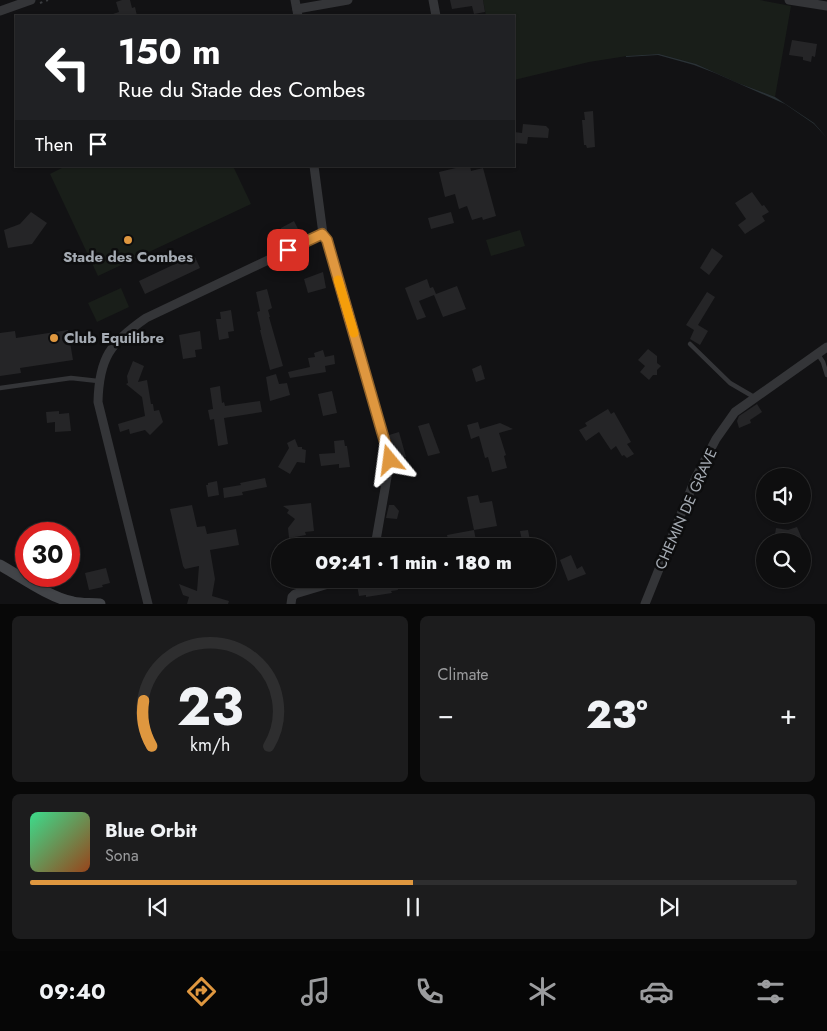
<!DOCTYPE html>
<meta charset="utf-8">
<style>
:root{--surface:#0e0e0f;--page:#1c1c1d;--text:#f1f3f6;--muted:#9b9c9e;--line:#2e2e2f;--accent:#df973f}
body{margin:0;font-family:Jost,sans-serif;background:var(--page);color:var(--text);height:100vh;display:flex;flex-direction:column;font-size:19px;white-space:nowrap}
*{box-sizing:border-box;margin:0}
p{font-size:16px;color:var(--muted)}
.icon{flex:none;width:28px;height:28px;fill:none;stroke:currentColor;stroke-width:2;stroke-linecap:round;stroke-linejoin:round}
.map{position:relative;height:604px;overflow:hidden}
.sheet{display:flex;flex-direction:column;gap:12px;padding:12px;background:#080808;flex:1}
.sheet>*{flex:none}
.banner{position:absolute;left:15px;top:15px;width:500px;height:152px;border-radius:0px;box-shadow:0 1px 4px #0004,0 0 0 1px var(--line);background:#202124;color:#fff;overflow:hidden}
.fabs{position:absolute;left:756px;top:468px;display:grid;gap:10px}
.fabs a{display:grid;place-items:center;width:55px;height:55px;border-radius:50%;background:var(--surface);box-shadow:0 1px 4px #0004,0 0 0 1px var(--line);font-size:25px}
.speed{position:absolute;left:15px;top:522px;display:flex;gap:10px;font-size:25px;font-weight:700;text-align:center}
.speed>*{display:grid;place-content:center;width:65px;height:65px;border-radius:50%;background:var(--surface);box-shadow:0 1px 4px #0004,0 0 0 1px var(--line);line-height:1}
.speed .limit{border:8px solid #d22;background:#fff;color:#111}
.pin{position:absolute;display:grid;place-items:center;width:42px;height:42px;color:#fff;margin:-21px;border-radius:10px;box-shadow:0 2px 8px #0006}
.me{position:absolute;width:55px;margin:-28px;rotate:344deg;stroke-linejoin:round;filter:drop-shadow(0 0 4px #0008)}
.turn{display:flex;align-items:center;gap:18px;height:105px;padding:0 20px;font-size:22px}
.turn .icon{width:65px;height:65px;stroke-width:2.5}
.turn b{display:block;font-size:35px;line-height:42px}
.then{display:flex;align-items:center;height:48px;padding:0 20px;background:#0003;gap:10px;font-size:19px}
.big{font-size:38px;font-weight:800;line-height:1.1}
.sheet .tile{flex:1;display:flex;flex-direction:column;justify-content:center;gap:8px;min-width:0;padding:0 18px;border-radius:8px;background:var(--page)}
.sheet .dial{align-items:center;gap:0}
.dial svg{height:130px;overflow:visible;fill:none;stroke:var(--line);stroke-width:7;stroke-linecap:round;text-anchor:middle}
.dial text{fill:var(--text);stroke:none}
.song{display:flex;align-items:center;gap:15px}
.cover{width:60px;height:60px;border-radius:8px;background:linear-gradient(135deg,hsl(150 70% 55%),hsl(20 70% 35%))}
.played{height:5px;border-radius:2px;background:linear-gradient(90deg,var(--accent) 50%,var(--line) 50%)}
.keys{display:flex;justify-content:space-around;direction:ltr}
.heat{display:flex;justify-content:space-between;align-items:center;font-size:28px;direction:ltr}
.sheet .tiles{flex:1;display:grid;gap:12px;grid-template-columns:1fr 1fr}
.tile:last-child{grid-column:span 2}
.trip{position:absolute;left:271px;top:538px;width:285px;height:50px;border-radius:25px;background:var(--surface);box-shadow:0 1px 4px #0004,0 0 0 1px var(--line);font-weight:800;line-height:50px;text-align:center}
.tab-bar{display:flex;height:80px;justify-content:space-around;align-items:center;background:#060606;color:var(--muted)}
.tab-bar .icon{width:35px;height:35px}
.tab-bar .selected{color:var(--accent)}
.tab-bar b{font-size:22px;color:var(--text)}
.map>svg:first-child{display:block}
.green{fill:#191e19}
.water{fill:#2a3236}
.building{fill:#252527}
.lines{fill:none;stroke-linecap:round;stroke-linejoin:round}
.path{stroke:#3a3c3f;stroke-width:2;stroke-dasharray:2.5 4;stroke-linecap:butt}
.lane{stroke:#343538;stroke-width:4.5}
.street{stroke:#343538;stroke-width:9}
.secondary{stroke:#424448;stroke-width:11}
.route-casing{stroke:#916229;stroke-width:12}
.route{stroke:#df973f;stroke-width:9}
.slow{stroke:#f59e0b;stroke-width:9}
.poi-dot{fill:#df973f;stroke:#0d0d0e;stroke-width:2}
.labels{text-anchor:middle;stroke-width:5;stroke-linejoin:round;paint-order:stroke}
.poi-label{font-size:15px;font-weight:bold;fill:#a5abb3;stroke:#0d0d0e}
.street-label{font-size:15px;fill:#a5abb3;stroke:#0d0d0e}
</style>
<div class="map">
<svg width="827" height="604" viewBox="0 0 827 604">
<rect width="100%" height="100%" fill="#121214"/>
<g class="green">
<path d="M 483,0 L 760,0 L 791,6 L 775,97 L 738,83 L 696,64 L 659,54 L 627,56 L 589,62 L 514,80 L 514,16 L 486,16 Z"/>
<path d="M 66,166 L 233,166 L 251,204 L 98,276 L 50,174 Z"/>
<path d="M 520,230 L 525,246 L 491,256 L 486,240 Z"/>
<path d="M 121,288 L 129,307 L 97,322 L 88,303 Z"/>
</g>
<path class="water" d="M 659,54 L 696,64 L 738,83 L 775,97 L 814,123 L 827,138 L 814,124 L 785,104 L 715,73 L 694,65 L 658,55 L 626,57 L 626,56 Z"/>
<g class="building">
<path d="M 122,0 L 130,0 L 132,8 L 135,7 L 137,16 L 113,16 L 113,14 L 119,12 L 116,2 Z"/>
<path d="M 450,0 L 483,0 L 485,12 L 474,14 L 472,6 L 452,9 Z"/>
<path d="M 792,40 L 817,44 L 815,57 L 812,56 L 811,62 L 803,60 L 803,57 L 789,55 Z"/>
<path d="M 593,111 L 595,147 L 587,148 L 586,145 L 584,145 L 582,120 L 585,120 L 584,112 Z"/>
<path d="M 523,124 L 546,126 L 549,129 L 548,138 L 528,137 L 527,144 L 514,143 L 514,132 L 522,133 Z"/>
<path d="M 464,166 L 470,166 L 471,171 L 483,168 L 496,216 L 483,220 L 482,217 L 472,220 L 467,206 L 459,209 L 455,194 L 445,197 L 439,172 Z"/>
<path d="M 752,192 L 762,206 L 764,205 L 769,212 L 762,216 L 765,221 L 745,234 L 738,225 L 746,219 L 735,203 Z"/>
<path d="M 31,212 L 47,223 L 32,244 L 8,248 L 4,230 L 20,224 Z"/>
<path d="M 451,212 L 454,223 L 431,229 L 428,218 Z"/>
<path d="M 294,221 L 299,231 L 281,239 L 281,228 Z"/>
<path d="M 712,248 L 723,256 L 709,275 L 700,268 Z"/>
<path d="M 194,255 L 200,268 L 145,294 L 139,281 Z"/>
<path d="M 323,272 L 326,288 L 308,293 L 304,279 Z"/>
<path d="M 427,279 L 430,288 L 433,287 L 436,294 L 457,286 L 466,309 L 443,317 L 434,295 L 419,301 L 426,317 L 417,320 L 405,288 Z"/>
<path d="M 267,289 L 272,308 L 268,310 L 270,317 L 269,317 L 283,366 L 270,370 L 260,330 L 261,330 L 257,312 L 260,311 L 256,292 Z"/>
<path d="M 707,292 L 715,297 L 698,325 L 708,331 L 700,345 L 690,339 L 694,330 L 686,325 Z"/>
<path d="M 231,310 L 234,331 L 228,332 L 229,338 L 219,340 L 216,319 L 221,319 L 220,312 Z"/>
<path d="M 68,330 L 73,360 L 20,368 L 21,373 L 0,376 L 0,333 L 15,331 L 16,338 Z"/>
<path d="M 200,331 L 202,349 L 195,350 L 196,357 L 183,359 L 179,335 Z"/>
<path d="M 648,349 L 657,356 L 657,363 L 661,366 L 657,370 L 657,375 L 653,375 L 649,380 L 640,372 L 645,366 L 638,360 Z"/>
<path d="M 323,350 L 325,357 L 334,355 L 335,364 L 325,366 L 326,372 L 290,378 L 288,372 L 310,367 L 308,358 L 315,357 L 314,353 Z"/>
<path d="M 133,361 L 144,366 L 138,382 L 147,380 L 151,404 L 153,404 L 154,411 L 159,410 L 163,422 L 150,435 L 145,430 L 130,434 L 129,429 L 120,432 L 118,424 L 145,416 L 142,397 L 126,384 L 128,383 L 127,376 Z"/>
<path d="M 481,365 L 485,379 L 476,382 L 472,369 Z"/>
<path d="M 276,374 L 279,384 L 287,383 L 290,395 L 270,401 L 266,377 Z"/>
<path d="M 220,386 L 222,403 L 224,402 L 225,406 L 260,401 L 262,412 L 224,418 L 228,444 L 218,446 L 214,419 L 210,420 L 208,410 L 213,409 L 210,388 Z"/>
<path d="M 332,391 L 337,413 L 323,416 L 318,394 Z"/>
<path d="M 757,404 L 762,412 L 750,420 L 751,423 L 739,428 L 737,421 L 739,416 Z"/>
<path d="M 608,409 L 611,414 L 614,412 L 631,442 L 627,444 L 634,454 L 627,458 L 624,455 L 622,456 L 616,446 L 611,450 L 599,432 L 586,441 L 579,430 L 587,426 L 585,423 Z"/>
<path d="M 59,411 L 59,414 L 69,413 L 71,431 L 55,432 L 55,422 L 47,423 L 46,412 Z"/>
<path d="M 478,422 L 480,429 L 500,423 L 513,429 L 499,433 L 506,455 L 504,456 L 507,468 L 492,472 L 488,457 L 485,458 L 479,436 L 471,439 L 467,425 Z"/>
<path d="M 429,423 L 440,453 L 428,456 L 418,426 Z"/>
<path d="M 399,432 L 406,457 L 399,458 L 396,458 L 389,435 Z"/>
<path d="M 295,439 L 298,447 L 302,447 L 302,449 L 306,450 L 305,463 L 297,462 L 290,474 L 278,467 L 289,448 L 287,443 Z"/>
<path d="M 344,440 L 345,446 L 347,446 L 350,467 L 339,468 L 339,464 L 321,466 L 319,454 L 335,453 L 334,441 Z"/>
<path d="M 265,478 L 267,487 L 242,492 L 243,495 L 224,498 L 223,488 L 241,485 L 240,483 Z"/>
<path d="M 217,481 L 219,495 L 208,497 L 206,485 L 208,485 L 208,483 Z"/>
<path d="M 478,495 L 480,503 L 492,501 L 497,526 L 474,530 L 467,497 Z"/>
<path d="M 311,503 L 314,531 L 305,532 L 306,535 L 289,538 L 288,528 L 295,519 L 287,513 L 289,510 L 283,506 Z"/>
<path d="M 192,505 L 197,527 L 205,526 L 207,534 L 236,529 L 239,545 L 210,550 L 215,579 L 212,596 L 229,601 L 228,604 L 187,604 L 189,597 L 183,595 L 179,584 L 197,591 L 199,566 L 185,569 L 183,566 L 170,509 Z"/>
<path d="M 389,505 L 394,505 L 399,511 L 397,519 L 386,518 Z"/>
<path d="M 797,527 L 803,541 L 774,541 L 776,528 L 788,530 Z"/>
<path d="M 474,530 L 477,546 L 450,546 L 447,535 Z"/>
<path d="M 528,530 L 531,546 L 523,546 L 520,531 Z"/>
<path d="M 571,555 L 577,569 L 582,566 L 586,574 L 568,581 L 560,560 Z"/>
<path d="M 106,568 L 110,583 L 102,585 L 103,587 L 89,590 L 85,573 Z"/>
<path d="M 356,579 L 396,579 L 398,590 L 391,591 L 392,593 L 366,597 L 366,595 L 359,596 Z"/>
</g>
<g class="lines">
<path class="path" d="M 40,3 L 48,0"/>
<g class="lane">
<path d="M 690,344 L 730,383 L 754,397"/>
<path d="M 817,353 L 823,362 L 827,375"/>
<path d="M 0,388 L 71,378 L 98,381"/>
</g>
<g class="street">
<path d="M 295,0 L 298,16"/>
<path d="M 433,0 L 436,16"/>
<path d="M 789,0 L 827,6"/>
<path d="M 297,9 L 348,0"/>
<path d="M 0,11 L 31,0"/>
<path d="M 314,166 L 323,234 L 327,240 L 390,460 L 375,546"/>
<path d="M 148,604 L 98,402 C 99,358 110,343 146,318 L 323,234"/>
<path d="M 291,604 L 292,597 L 295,594 L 345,579"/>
<path d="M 645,604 L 696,477 L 716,439 L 735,412 L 827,347"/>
</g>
<path class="secondary" d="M 0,565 C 20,576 50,598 73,602 C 82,604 91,603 100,604"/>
</g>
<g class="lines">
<g class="route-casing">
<path id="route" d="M 288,250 L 322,234 L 327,240 L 390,460"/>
</g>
<use href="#route" class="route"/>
<path class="slow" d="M 338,280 L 354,333"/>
</g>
<g class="poi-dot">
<circle cx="128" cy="240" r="5"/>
<circle cx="54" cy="338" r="5"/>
</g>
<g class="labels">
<g class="poi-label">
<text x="128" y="262">Stade des Combes</text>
<text x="64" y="343" text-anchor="start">Club Equilibre</text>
</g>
<g class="street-label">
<text transform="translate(686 509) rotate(-66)" y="5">CHEMIN DE GRAVE</text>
</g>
</g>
</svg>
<div class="fabs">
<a><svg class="icon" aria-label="sound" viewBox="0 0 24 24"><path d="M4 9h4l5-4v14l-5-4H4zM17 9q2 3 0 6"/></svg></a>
<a><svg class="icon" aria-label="search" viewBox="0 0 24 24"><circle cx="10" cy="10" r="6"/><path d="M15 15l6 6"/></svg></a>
</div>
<div class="speed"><div class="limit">30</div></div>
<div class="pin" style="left:288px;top:250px;background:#d93025"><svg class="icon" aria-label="arrive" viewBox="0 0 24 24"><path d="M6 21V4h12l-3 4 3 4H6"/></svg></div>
<svg class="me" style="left:390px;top:460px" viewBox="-20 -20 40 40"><path d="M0-17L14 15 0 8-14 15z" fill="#df973f" stroke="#fff" stroke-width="4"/></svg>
<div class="trip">09:41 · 1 min · 180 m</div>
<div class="banner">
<div class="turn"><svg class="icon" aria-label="left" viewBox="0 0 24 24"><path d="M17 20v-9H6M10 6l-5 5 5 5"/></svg><div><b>150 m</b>Rue du Stade des Combes</div></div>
<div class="then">Then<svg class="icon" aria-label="arrive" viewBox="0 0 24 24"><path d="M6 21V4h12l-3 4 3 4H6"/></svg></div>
</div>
</div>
<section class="sheet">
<div class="tiles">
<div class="tile dial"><svg viewBox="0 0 100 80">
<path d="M14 69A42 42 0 1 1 86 69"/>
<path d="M14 69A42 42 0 0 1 9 41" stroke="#df973f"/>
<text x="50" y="56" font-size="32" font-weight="700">23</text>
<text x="50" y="72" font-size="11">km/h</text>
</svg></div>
<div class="tile"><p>Climate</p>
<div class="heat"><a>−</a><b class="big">23°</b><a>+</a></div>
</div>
<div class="tile">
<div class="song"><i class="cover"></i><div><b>Blue Orbit</b><p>Sona</p></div></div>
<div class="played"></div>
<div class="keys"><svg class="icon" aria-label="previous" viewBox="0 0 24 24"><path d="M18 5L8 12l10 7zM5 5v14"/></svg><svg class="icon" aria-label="pause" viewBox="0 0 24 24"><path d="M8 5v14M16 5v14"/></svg><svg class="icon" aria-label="next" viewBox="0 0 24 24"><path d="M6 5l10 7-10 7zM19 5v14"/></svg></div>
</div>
</div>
</section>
<nav class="tab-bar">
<b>09:40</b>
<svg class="icon selected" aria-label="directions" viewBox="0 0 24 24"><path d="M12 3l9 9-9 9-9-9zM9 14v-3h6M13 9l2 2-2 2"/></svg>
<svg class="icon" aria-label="music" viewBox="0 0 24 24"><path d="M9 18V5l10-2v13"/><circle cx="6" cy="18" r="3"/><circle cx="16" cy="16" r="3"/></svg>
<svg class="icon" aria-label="phone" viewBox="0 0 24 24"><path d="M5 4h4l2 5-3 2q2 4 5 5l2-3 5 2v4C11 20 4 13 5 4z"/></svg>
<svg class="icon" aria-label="climate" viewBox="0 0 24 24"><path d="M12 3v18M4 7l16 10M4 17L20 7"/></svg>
<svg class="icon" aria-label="car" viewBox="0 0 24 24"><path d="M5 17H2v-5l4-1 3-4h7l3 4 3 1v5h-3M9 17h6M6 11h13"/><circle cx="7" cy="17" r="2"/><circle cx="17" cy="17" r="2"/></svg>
<svg class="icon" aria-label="filters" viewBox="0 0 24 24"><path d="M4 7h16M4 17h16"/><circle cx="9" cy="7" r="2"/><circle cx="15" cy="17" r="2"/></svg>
</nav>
